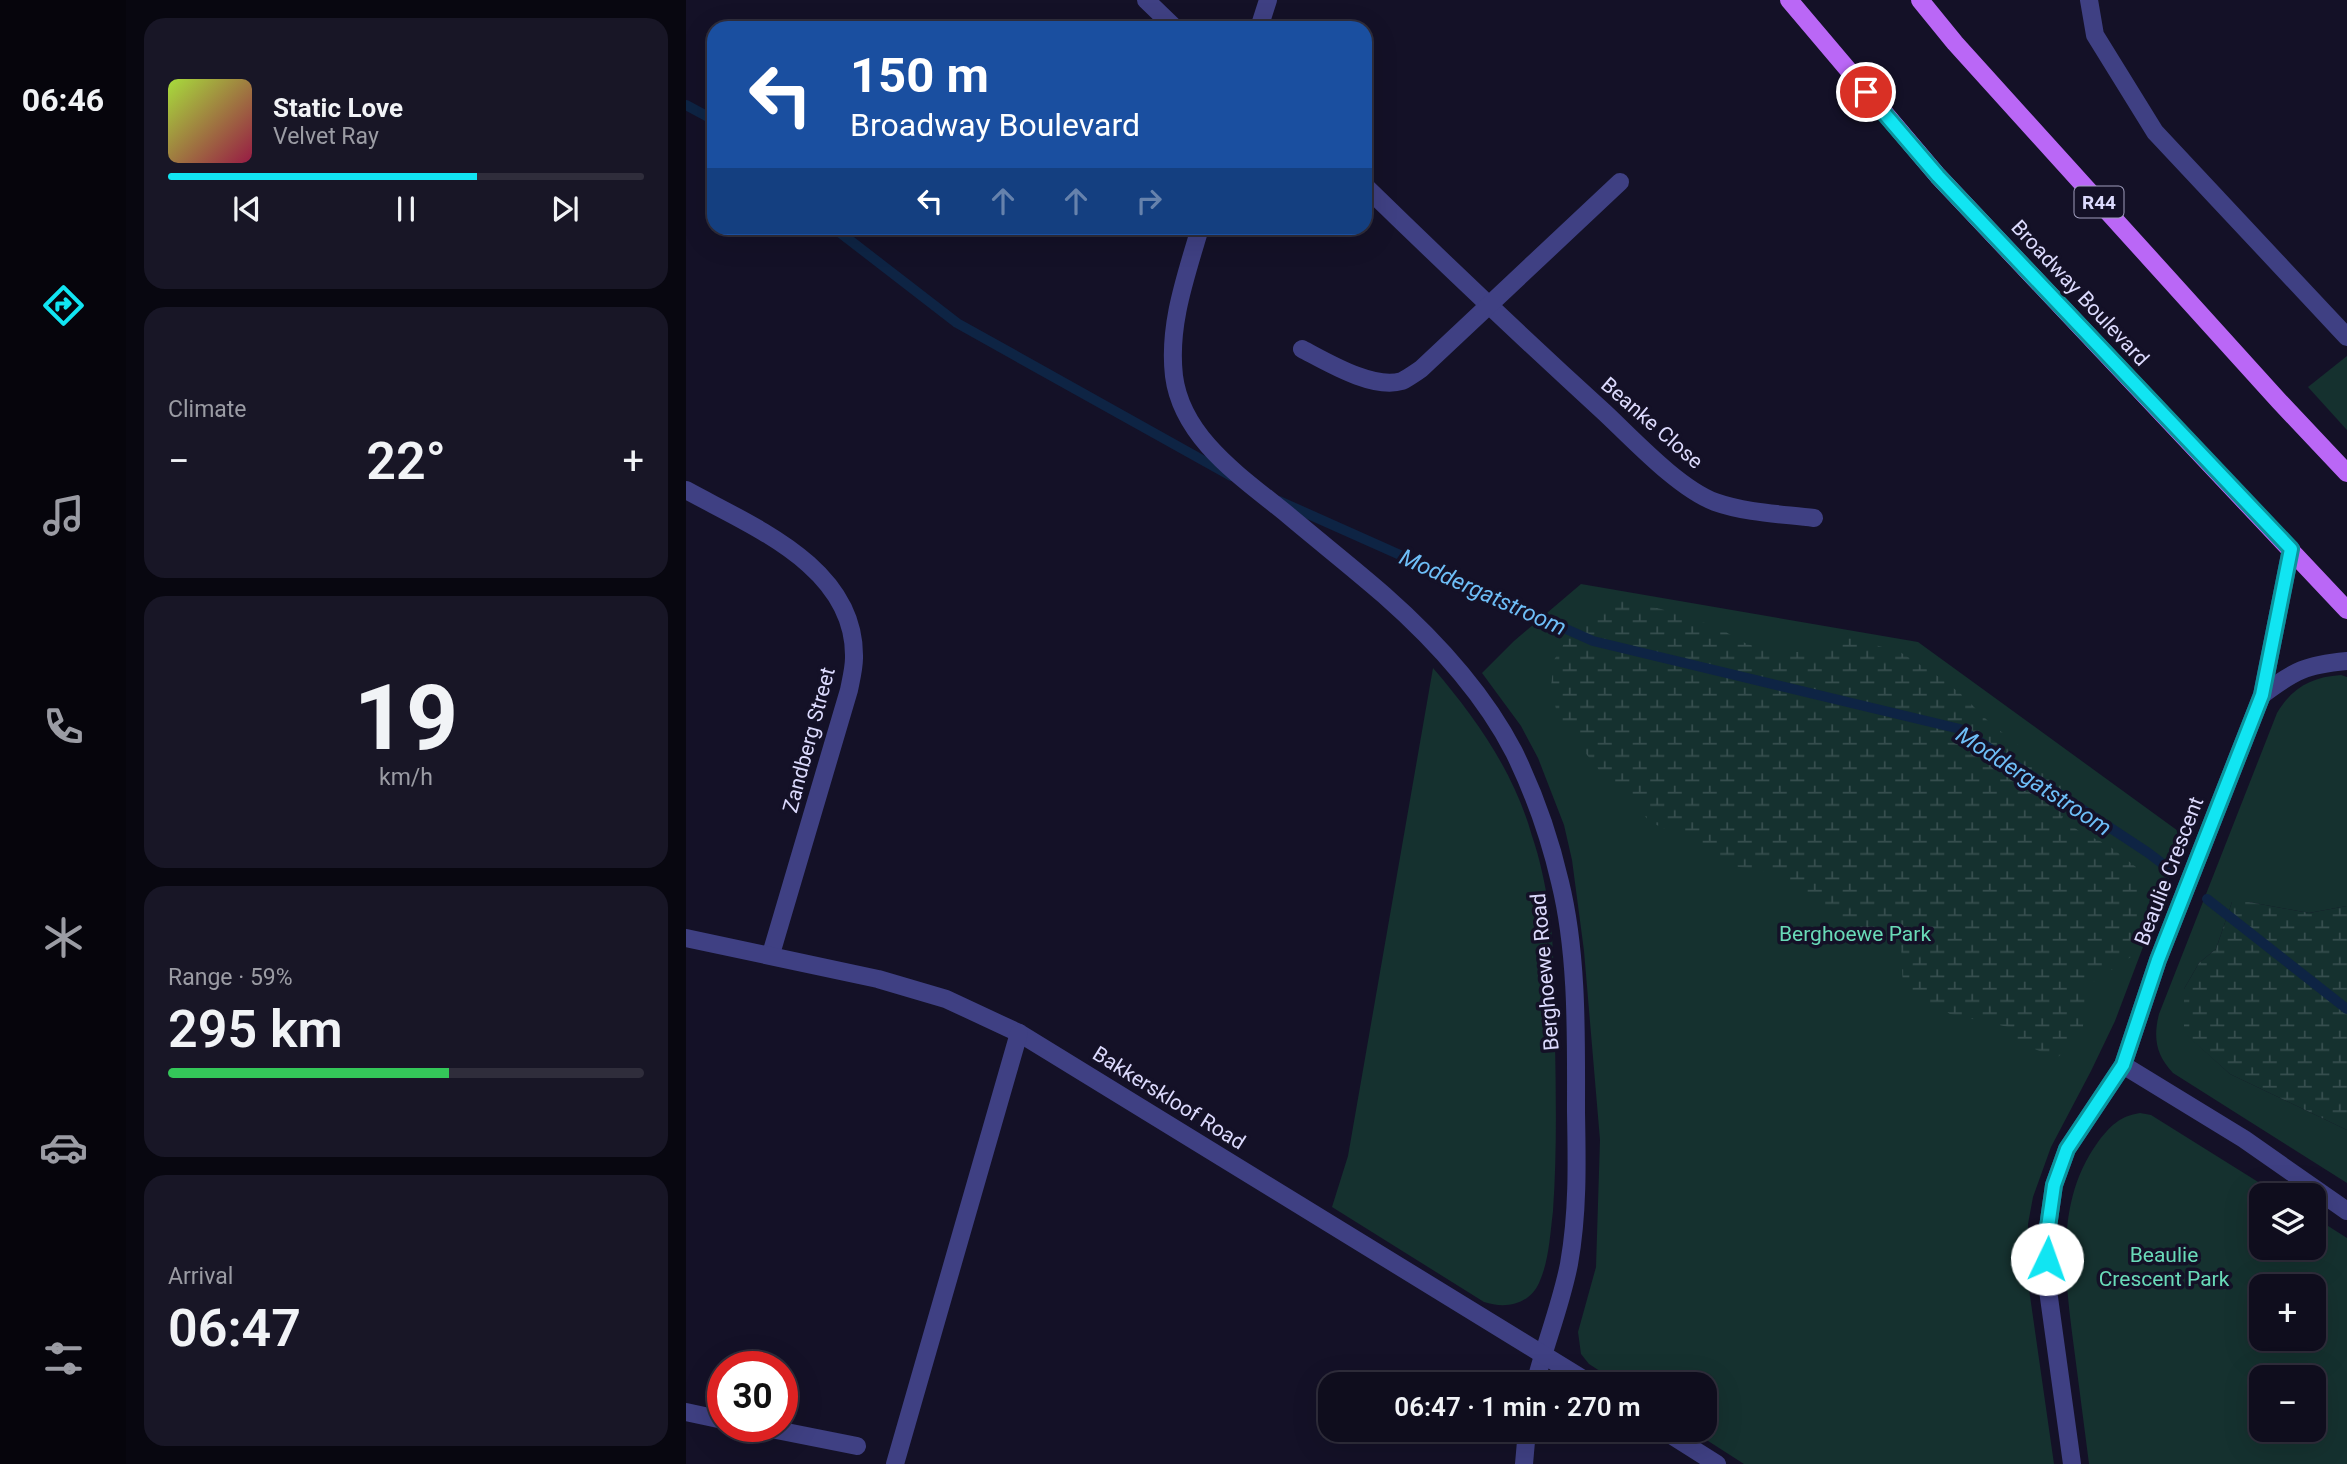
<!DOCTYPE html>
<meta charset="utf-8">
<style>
:root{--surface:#0f0d1d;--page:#181626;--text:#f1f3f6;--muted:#9b9ca4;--line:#2f2d3b;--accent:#11e5f2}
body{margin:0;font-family:Roboto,sans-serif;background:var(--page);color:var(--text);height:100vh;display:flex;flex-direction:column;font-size:26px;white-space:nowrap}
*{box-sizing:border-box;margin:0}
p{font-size:23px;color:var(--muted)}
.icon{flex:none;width:38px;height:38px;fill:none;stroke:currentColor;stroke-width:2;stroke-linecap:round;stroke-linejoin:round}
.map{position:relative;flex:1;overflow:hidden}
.drawer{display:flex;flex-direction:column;gap:18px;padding:18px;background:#080710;width:560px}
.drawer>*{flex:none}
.hud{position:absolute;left:21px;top:21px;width:665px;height:214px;border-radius:21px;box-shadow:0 7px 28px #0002,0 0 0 2px var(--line);background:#1a4fa0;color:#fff;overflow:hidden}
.tools{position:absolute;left:1563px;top:1183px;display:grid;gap:14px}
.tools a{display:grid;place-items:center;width:77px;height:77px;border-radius:14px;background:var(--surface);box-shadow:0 7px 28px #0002,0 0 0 2px var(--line);font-size:35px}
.speed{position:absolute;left:21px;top:1351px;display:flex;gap:14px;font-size:35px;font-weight:700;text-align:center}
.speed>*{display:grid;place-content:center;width:91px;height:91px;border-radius:50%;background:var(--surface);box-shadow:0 7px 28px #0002,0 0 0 2px var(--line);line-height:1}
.speed .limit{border:10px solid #d22;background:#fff;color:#111}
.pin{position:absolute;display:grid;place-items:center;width:60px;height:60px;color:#fff;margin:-30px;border:4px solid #fff;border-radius:50%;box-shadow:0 2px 7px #0007}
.me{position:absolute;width:77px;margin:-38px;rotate:3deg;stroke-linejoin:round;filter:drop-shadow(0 0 5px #0008)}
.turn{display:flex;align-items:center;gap:24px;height:147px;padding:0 28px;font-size:32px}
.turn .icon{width:91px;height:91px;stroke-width:2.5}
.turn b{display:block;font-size:49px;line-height:60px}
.lanes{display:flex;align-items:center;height:66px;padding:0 28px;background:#0003;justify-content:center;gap:35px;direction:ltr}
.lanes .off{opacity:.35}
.big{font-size:52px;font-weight:600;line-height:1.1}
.drawer .widget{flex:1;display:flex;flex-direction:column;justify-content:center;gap:10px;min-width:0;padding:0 24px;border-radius:21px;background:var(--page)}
.drawer .dial{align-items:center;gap:0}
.dial b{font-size:91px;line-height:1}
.song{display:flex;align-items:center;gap:21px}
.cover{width:84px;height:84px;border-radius:10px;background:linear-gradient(135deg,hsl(80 70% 55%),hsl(340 70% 35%))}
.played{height:7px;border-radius:4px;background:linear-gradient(90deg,var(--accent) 65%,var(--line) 65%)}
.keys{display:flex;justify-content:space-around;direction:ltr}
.heat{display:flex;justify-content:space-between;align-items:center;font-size:38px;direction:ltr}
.charge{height:10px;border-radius:5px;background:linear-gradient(90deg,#34c759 59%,var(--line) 0)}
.trip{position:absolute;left:632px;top:1372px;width:399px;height:70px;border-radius:21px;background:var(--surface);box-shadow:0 7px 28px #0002,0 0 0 2px var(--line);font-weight:600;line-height:70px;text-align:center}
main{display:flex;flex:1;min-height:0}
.tab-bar{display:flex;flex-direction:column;width:126px;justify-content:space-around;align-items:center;background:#06050c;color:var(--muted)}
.tab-bar .icon{width:49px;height:49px}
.tab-bar .on{color:var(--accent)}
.tab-bar b{font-size:32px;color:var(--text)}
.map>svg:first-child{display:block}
.green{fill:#15312f;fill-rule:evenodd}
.wetland{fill:url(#wetland-marsh)}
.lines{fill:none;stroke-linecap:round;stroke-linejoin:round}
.stream{stroke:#0e2444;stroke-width:10}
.minor{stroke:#3f4083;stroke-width:18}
.primary{stroke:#ba67f6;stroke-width:18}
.route-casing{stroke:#0b959d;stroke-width:18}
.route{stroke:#11e5f2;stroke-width:12}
.labels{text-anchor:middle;stroke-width:7;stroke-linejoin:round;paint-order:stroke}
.shield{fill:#141127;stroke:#a09ebd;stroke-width:2}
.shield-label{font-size:19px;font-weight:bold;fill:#dcdafd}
.street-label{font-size:21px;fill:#dcdafd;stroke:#141127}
.park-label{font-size:21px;fill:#69dab8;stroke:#141127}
.water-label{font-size:23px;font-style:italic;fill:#6ebef7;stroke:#141127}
</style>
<main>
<nav class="tab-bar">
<b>06:46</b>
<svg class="icon on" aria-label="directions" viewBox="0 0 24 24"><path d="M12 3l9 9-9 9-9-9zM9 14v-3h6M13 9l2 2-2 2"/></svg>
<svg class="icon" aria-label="music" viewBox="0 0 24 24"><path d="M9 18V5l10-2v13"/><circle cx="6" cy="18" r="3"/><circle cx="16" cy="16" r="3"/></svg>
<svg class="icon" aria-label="phone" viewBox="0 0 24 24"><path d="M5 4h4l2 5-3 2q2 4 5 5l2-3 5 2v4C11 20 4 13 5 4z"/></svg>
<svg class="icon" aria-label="climate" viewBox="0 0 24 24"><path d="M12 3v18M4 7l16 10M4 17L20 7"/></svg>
<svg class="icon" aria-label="car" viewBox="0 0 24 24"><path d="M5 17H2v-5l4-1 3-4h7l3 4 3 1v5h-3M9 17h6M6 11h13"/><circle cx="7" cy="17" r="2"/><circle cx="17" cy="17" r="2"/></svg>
<svg class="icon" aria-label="filters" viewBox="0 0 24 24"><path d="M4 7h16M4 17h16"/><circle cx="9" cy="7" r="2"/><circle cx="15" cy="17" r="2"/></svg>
</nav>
<section class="drawer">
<div class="widget">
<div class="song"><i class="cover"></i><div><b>Static Love</b><p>Velvet Ray</p></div></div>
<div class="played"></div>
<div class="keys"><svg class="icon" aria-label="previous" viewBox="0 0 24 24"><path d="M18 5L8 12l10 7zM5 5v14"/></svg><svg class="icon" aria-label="pause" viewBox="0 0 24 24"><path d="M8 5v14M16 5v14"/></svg><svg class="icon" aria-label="next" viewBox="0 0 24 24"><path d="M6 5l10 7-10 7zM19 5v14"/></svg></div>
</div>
<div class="widget"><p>Climate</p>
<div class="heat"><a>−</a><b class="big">22°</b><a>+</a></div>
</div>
<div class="widget dial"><b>19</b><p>km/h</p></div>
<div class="widget"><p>Range · 59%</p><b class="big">295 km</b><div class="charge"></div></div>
<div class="widget"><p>Arrival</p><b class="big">06:47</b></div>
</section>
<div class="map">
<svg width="1661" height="1464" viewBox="0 0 1661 1464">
<defs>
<pattern id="wetland-marsh" width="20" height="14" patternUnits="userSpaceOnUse" patternTransform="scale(1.75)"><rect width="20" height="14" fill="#15312f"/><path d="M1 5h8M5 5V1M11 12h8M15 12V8" fill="none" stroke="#364e4e"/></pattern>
</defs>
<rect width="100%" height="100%" fill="#141127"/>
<g class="green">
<path d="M 1661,356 L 1661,430 L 1622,387 Z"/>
<path d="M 895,584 L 1232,642 L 1499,836 L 1429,1021 L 1405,1071 L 1365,1147 L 1347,1197 L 1342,1224 L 1342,1282 L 1368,1464 L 1058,1464 L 1005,1430 L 1018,1430 L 1018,1384 L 934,1384 L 903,1364 L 895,1354 L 892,1332 L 910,1267 L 914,1140 L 898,951 L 886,860 L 878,825 L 852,758 L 835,726 L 796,673 L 828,641 Z"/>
<path d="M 747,668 C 790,718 828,772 846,836 C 854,859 859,884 863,908 C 869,952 868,997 869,1041 C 870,1098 871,1154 867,1211 C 864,1235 863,1261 853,1283 C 843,1305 819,1309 798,1302 L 646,1207 L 662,1156 Z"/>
<path d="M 1655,675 L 1661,677 L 1661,906 L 1623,913 L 1563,902 L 1546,902 L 1530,949 L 1513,963 L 1498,989 L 1499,1033 L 1544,1074 L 1661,1130 L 1661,1183 L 1487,1073 C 1470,1055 1467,1038 1473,1014 L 1591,713 C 1606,688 1625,677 1655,675 Z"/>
<path d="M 1454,1113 L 1465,1115 L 1593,1195 L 1575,1195 L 1575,1248 L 1628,1248 L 1628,1217 L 1661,1238 L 1661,1464 L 1403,1464 C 1398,1425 1393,1386 1388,1348 C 1379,1279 1368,1202 1412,1142 C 1424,1126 1434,1116 1454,1113 ZM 1628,1286 L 1628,1339 L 1575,1339 L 1575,1286 ZM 1628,1377 L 1628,1430 L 1575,1430 L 1575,1377 Z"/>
</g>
<g class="wetland">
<path d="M 928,599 L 975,609 L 1029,626 L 1059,643 L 1088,653 L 1133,651 L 1158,632 L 1182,643 L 1214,652 L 1253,677 L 1275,694 L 1303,722 L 1367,773 L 1386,791 L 1376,819 L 1393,831 L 1422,845 L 1450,867 L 1453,910 L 1445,957 L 1401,986 L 1396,1036 L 1371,1058 L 1331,1042 L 1322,1027 L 1264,1014 L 1217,988 L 1215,944 L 1133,910 L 1127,898 L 1075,870 L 1031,864 L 1010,843 L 962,821 L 941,785 L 927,788 L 872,718 L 865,687 L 868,660 L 891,622 Z"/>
<path d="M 1546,902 L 1563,902 L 1623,913 L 1661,906 L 1661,1130 L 1544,1074 L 1498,1033 L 1498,989 L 1513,963 L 1530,949 Z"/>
</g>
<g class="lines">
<g class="stream">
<path d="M 0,105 L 28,120"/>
<path d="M 148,228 L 271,323 L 545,476"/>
<path d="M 593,501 L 907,641 L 1274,729 L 1461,852 L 1481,867"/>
<path d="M 1521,899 L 1661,1009"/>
</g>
<g class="minor">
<path d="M 460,0 L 489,28"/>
<path d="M 1403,0 L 1409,35 L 1469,132 L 1661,337"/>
<path d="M 573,28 L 582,0"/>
<path d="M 679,186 C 758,263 837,338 918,412 C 947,439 992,488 1029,502 C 1060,513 1096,514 1128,518"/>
<path d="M 514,228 C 500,276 482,325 488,376 C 496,439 557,478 602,515 C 634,542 667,568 698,595 C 749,640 797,692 828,752 C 848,793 864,839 874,882 C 892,955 890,1038 890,1112 C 891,1163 892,1214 883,1264 C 875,1305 859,1344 849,1384"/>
<path d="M 616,349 C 641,362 687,390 716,381 C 722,378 729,373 735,369 L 934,182"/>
<path d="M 0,490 C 67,527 170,567 168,658 C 168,668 165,680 163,690 L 85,954"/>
<path d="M 1576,695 C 1609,670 1620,665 1661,661"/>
<path d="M 0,938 L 192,979 L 260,999 L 333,1033 L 905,1384"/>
<path d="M 1437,1065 L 1558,1139 L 1661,1211"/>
<path d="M 0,1412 L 37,1420"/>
<path d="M 70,1426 L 171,1446"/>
<path d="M 977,1430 L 1031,1464"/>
<path d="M 209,1464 L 333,1033"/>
<path d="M 838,1464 L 841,1430"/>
<path d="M 1386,1464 L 1361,1283 L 1361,1234 L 1368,1185 L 1381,1149 L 1437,1065 L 1472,960 L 1576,695 L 1605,549"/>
</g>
<g class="primary">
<path d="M 1103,0 L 1252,176 L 1661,610"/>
<path d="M 1234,0 L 1269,43 L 1593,401 L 1661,473"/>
</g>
</g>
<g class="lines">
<g class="route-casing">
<path id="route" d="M 1180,92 L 1252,176 L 1605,549 L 1576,695 L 1472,960 L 1437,1065 L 1381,1149 L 1368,1185 L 1361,1234 L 1361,1259"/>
</g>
<use href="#route" class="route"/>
</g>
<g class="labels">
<rect class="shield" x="1388.5" y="186.5" width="49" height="31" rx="5"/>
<g class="shield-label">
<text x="1413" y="209">R44</text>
</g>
<g class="street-label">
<text transform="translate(1394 293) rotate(47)" y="7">Broadway Boulevard</text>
<text transform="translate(966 423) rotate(41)" y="7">Beanke Close</text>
<text transform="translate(123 740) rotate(-75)" y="7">Zandberg Street</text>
<text transform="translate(1483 871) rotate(-69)" y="7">Beaulie Crescent</text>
<text transform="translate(859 972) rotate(-95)" y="7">Berghoewe Road</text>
<text transform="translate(483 1098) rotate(32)" y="7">Bakkerskloof Road</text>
</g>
<g class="park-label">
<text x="1169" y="941">Berghoewe Park</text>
<text x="1478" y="1262">Beaulie<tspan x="1478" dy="24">Crescent Park</tspan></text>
</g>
<g class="water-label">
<text transform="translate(797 592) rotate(24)" y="8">Moddergatstroom</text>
<text transform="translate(1348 781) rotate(33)" y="8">Moddergatstroom</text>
</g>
</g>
</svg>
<div class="tools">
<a><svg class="icon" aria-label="layers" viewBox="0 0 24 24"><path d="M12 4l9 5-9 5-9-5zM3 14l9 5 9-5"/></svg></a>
<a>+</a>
<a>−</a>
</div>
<div class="speed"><div class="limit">30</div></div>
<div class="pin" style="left:1180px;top:92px;background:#d93025"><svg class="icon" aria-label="arrive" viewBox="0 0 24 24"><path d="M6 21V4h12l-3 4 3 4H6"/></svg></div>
<svg class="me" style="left:1361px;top:1259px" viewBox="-20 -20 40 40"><circle r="19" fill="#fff"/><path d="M0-13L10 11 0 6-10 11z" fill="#11e5f2"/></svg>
<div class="trip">06:47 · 1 min · 270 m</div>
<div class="hud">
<div class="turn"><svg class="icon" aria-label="left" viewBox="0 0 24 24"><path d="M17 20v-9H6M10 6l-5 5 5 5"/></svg><div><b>150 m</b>Broadway Boulevard</div></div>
<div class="lanes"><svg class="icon" aria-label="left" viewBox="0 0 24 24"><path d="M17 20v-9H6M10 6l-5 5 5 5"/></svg><svg class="icon off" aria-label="ahead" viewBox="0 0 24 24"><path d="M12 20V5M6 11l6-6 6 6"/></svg><svg class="icon off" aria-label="ahead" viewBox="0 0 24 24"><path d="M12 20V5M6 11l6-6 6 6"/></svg><svg class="icon off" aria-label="right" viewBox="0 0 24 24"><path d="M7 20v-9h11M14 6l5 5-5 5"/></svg></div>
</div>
</div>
</main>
